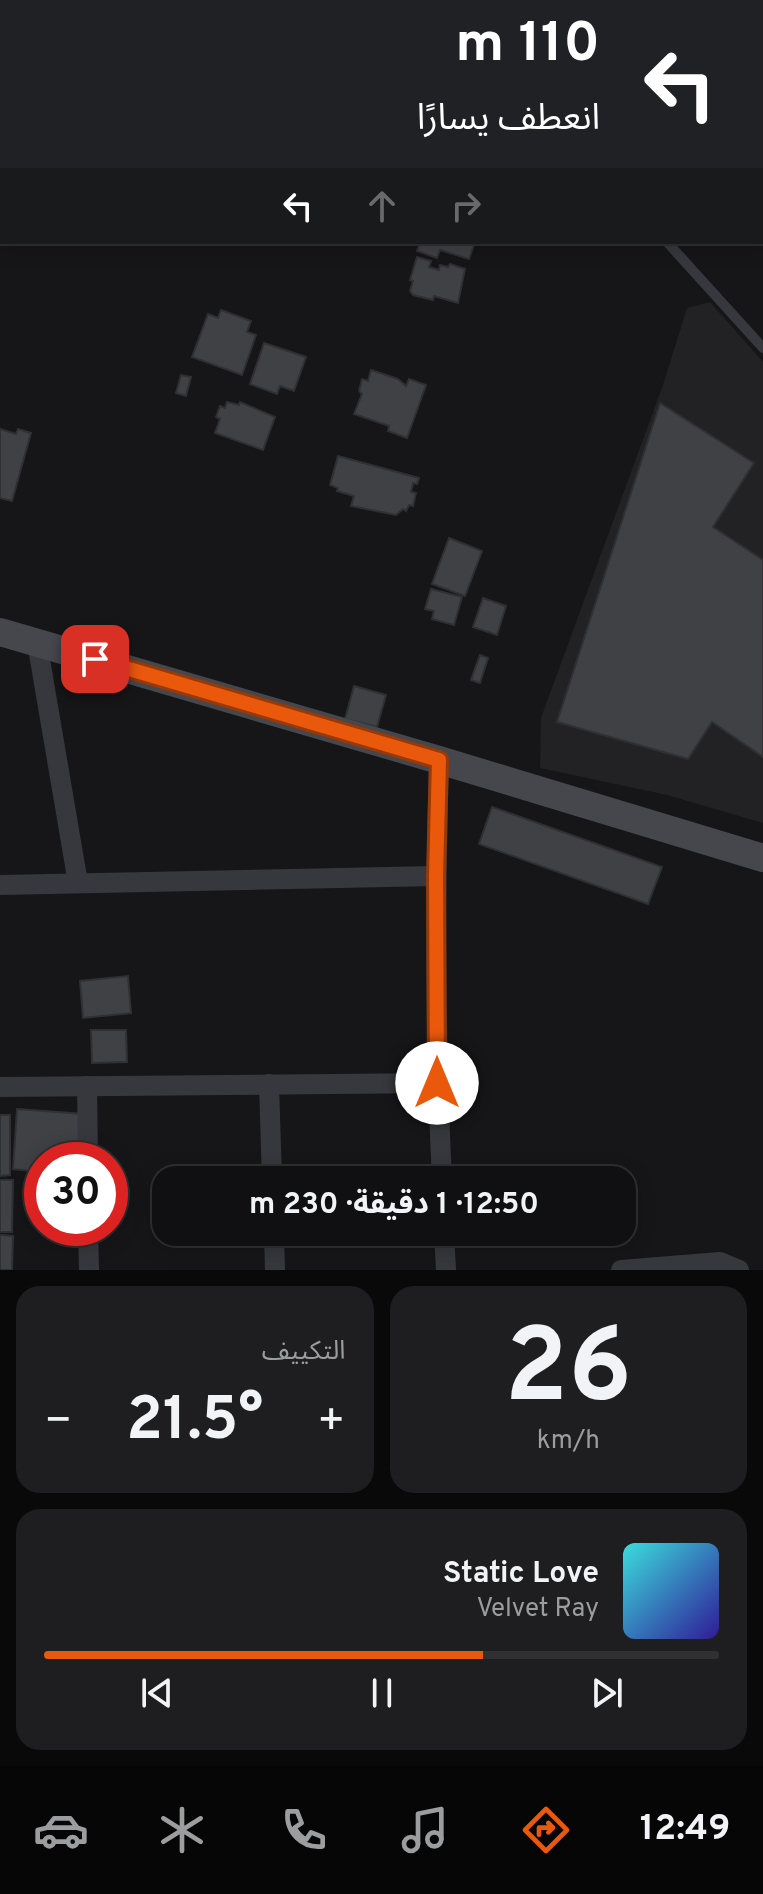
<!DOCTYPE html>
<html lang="ar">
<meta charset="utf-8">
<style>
:root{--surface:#101012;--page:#1e1e20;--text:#f1f3f6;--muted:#9c9d9f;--line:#303032;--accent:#ea580c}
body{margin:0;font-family:Overpass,"Noto Sans Arabic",sans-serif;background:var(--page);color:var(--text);direction:rtl;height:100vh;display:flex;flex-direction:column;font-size:30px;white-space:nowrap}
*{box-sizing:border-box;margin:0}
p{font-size:26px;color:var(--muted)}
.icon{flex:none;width:44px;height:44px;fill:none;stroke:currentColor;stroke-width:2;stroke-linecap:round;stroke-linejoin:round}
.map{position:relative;height:1270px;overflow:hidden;direction:ltr}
.drawer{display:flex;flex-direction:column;gap:16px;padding:16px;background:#09090a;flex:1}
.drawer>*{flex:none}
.banner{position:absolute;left:0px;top:0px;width:764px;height:244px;box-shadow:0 4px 20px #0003,0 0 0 2px var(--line);direction:rtl;background:#202124;color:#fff;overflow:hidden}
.speed{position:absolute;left:24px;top:1142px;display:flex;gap:16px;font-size:40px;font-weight:700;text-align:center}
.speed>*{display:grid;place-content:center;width:104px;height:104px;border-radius:50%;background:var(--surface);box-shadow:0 4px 20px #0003,0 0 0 2px var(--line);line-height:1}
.speed .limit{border:12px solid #d22;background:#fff;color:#111}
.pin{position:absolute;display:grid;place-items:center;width:68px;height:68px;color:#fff;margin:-34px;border-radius:16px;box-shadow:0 4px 12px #0006}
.me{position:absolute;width:88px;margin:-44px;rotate:0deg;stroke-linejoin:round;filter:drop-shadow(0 0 6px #0008)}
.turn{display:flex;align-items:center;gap:28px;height:168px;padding:0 32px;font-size:36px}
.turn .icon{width:104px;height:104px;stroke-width:2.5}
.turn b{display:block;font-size:56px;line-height:68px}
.lanes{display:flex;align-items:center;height:76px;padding:0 32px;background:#0003;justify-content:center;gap:40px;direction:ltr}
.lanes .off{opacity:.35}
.big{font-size:60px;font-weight:700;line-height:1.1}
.drawer .card{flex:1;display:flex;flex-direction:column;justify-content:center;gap:12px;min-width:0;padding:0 28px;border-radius:24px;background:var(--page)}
.drawer .dial{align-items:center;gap:0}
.dial b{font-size:104px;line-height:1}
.song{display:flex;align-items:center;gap:24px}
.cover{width:96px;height:96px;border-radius:12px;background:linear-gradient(135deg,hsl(180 70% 55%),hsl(250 70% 35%))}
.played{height:8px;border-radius:4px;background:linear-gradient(90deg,var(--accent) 65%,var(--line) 65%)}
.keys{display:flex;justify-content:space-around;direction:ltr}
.heat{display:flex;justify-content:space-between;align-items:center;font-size:44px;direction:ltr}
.drawer .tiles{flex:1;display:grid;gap:16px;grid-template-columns:1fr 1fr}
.card:last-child{grid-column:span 2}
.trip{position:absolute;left:152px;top:1166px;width:484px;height:80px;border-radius:24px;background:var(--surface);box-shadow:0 4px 20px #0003,0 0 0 2px var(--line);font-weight:700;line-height:80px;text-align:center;direction:rtl}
.menu{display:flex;height:128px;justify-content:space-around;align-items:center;background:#060607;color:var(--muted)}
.menu .icon{width:56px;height:56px}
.menu .selected{color:var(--accent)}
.menu b{font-size:36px;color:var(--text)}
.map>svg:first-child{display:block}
.built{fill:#222225}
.building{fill:#404145;stroke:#303034;stroke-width:2}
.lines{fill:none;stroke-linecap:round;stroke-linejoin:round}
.lane{stroke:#37383d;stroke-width:10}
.street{stroke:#37383d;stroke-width:20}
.secondary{stroke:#45474d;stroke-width:28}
.route-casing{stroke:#983908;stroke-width:20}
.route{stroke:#ea580c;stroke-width:14}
</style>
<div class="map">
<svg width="763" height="1270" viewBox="0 0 763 1270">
<rect width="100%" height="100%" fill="#161618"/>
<path class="built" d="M 710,302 L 763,362 L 763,823 L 667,795 L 540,768 L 541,718 L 663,385 L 687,308 Z"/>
<g class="building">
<path d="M 420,242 L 478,242 L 477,245 L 474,245 L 469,259 L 440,250 L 437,258 L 417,251 Z"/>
<path d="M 417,257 L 431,261 L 429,267 L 439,270 L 440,265 L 448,267 L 450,264 L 465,269 L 458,303 L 434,296 L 433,300 L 413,295 L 410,291 L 413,281 L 410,280 Z"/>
<path d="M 221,310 L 251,321 L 247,332 L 256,335 L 242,375 L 192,357 L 208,314 L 218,318 Z"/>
<path d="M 264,343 L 306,357 L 294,391 L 280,386 L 277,394 L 250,384 Z"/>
<path d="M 371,370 L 398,379 L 406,386 L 409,379 L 426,385 L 407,438 L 388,431 L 389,426 L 354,414 L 362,394 L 359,391 L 362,379 L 368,381 Z"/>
<path d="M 181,375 L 191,377 L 186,396 L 176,393 Z"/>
<path d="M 227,402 L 239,405 L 240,402 L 275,417 L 263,450 L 215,433 L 220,419 L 216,417 L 220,406 L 225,408 Z"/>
<path d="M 660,403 L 754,463 L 713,527 L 763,560 L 763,757 L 712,722 L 688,759 L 557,722 Z"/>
<path d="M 0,429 L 16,434 L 18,429 L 31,433 L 12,501 L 0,498 Z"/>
<path d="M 338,456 L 419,478 L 417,484 L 413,483 L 411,492 L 416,493 L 413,506 L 409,505 L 406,511 L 403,509 L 396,515 L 351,506 L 354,496 L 337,491 L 338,488 L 330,485 Z"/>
<path d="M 449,538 L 482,551 L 465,596 L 432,584 Z"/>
<path d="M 431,589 L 462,597 L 454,625 L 432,619 L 434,611 L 425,609 Z"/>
<path d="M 483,598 L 506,606 L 497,635 L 473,627 Z"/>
<path d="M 480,655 L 488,658 L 480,683 L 471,680 Z"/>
<path d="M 354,686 L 386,695 L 377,727 L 345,719 Z"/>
<path d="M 492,807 L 662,867 L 648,904 L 479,844 Z"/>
<path d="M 128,976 L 131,1013 L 83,1018 L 80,981 Z"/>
<path d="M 91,1030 L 126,1030 L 127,1062 L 92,1063 Z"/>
<path d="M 17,1109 L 84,1114 L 81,1159 L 42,1160 L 42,1172 L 13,1169 Z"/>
<path d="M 0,1115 L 10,1115 L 10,1175 L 0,1176 Z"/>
<path d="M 0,1180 L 13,1180 L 12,1232 L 0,1232 Z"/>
<path d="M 0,1235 L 13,1236 L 12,1270 L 0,1270 Z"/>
</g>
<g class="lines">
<g class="lane">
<path d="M 448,0 L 450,2"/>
<path d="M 667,242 L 763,348"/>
</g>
<g class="street">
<path d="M 37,642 L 78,883"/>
<path d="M 439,760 C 435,900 435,1040 442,1180"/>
<path d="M 0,885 L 436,876"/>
<path d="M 269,1084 L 272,1180"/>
<path d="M 87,1086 L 88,1160"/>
<path d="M 0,1087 L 437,1083"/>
<path d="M 88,1228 L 89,1270"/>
<path d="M 274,1232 L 275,1270"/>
<path d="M 444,1232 L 446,1270"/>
<path d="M 621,1270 L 720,1262 L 739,1270"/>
</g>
<path class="secondary" d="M 0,632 L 439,760 L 763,858"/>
</g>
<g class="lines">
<g class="route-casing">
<path id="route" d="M 95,659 L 439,760 L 436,876 L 437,1083"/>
</g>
<use href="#route" class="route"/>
</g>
</svg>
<div class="speed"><div class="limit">30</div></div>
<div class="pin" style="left:95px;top:659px;background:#d93025"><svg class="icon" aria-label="arrive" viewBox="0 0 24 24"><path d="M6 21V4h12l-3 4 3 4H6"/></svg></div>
<svg class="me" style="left:437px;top:1083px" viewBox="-20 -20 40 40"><circle r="19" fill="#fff"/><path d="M0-13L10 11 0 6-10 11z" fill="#ea580c"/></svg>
<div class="trip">12:50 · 1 دقيقة · 230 m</div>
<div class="banner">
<div class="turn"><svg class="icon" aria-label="left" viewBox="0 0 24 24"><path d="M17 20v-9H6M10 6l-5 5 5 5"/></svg><div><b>110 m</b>انعطف يسارًا</div></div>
<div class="lanes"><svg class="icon" aria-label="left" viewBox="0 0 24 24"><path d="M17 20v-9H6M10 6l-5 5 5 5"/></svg><svg class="icon off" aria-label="ahead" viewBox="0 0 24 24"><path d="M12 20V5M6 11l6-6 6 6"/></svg><svg class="icon off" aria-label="right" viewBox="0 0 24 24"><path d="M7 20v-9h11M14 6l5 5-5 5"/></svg></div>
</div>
</div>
<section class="drawer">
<div class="tiles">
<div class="card dial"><b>26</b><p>km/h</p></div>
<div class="card"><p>التكييف</p>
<div class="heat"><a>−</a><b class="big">21.5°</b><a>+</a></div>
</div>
<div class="card">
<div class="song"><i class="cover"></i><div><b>Static Love</b><p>Velvet Ray</p></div></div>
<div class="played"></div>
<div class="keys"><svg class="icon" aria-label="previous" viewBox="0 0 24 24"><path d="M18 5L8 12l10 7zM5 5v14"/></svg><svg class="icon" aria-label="pause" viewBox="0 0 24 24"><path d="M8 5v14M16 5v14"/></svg><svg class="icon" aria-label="next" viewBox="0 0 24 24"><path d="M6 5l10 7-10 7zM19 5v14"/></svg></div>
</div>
</div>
</section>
<nav class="menu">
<b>12:49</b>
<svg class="icon selected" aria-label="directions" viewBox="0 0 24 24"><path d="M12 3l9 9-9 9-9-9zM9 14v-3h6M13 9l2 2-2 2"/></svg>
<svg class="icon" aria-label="music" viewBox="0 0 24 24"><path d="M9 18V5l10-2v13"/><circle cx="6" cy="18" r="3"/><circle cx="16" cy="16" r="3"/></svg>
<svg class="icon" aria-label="phone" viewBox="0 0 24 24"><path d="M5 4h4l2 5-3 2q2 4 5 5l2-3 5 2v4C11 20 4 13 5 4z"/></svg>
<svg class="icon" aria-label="climate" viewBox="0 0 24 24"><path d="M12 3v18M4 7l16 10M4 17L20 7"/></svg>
<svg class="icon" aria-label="car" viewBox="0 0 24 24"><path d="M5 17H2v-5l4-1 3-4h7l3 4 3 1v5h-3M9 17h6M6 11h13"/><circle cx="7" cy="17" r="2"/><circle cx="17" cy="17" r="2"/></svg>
</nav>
